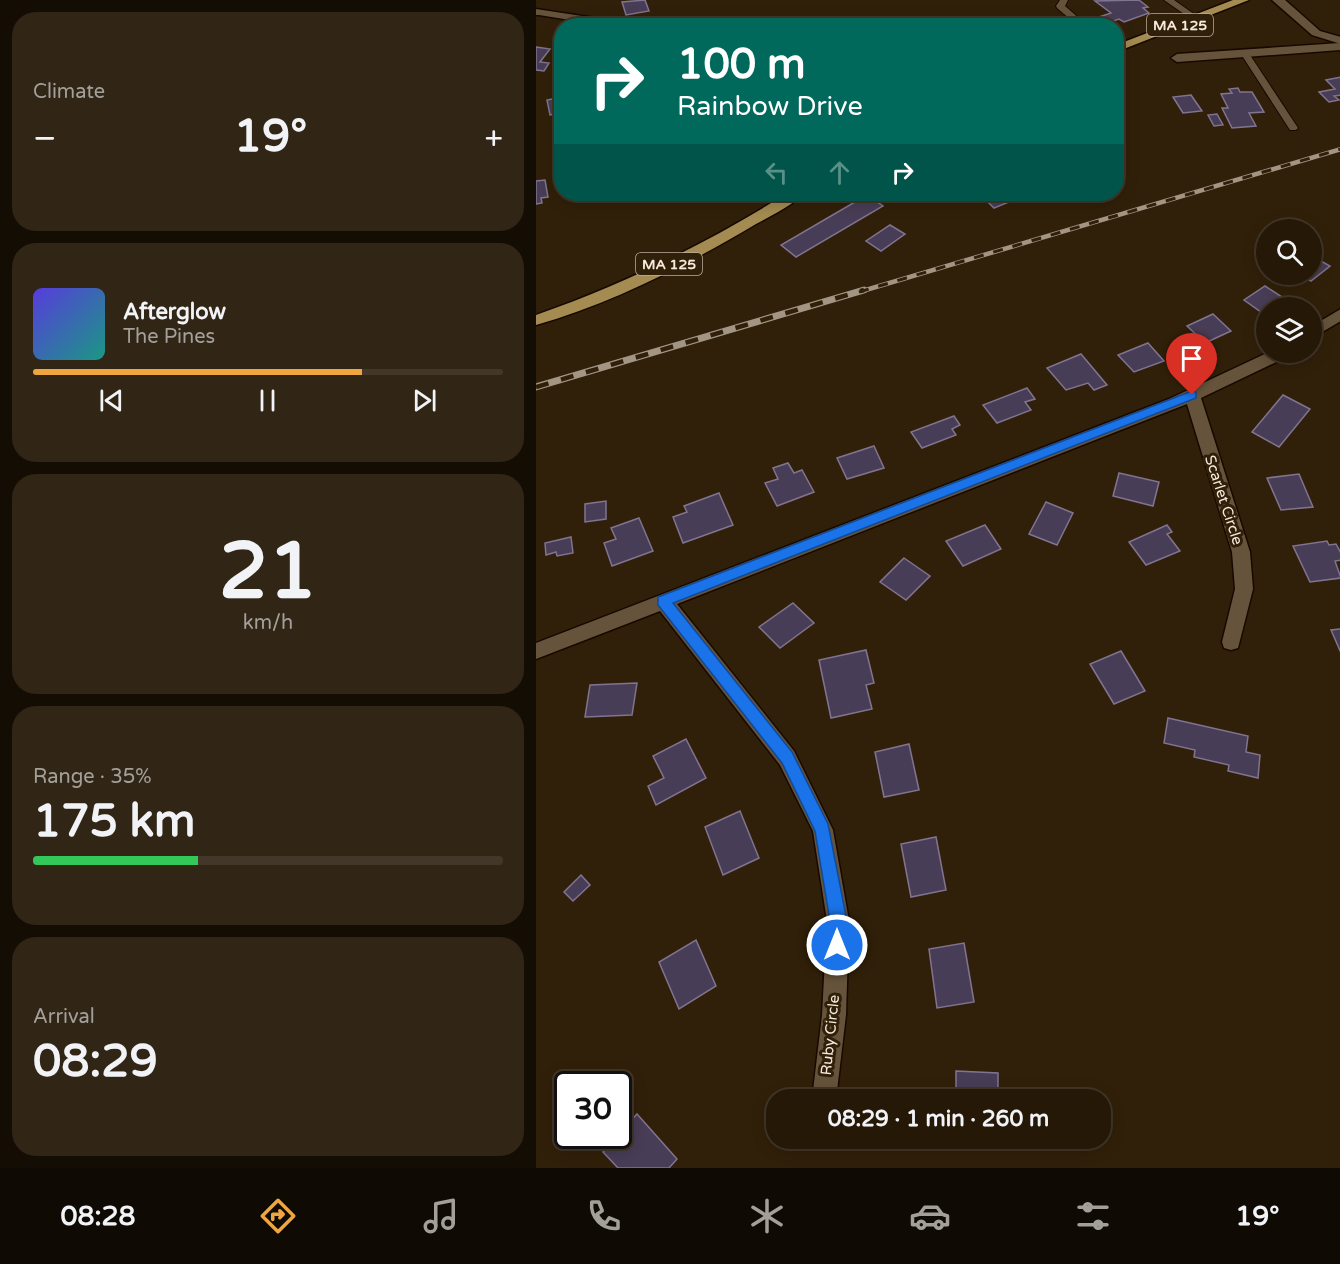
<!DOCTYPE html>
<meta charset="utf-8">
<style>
:root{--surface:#251807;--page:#312515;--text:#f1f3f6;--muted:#a3a09b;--line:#423728;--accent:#f0a63f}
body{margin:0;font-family:"Varela Round",sans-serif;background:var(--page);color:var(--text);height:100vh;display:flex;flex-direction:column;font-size:22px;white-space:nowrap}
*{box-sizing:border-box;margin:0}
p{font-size:20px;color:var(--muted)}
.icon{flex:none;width:33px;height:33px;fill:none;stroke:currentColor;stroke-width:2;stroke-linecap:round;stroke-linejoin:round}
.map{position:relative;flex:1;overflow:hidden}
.details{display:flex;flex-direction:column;gap:12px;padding:12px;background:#140d04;width:536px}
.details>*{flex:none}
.top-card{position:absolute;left:18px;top:18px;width:570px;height:183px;border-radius:24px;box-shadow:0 3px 15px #0003,0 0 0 2px var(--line);background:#00695c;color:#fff;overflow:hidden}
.controls{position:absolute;left:720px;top:219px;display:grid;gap:12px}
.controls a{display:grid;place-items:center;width:66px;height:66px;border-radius:50%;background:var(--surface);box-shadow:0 3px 15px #0003,0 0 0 2px var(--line);font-size:30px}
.speed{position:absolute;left:18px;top:1071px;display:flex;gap:12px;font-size:30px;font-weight:700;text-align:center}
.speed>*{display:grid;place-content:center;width:78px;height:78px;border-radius:50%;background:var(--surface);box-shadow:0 3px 15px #0003,0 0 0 2px var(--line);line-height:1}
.speed .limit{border:3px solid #111;border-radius:9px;background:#fff;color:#111}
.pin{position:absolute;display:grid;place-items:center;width:51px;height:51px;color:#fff;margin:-62px -26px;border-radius:50% 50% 50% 0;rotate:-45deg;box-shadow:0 0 6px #0007}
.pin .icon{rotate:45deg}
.me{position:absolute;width:66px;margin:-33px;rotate:0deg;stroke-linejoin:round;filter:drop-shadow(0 0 4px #0008)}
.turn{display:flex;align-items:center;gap:21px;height:126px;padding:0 24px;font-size:27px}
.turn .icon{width:78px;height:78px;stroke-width:2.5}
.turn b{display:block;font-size:42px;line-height:51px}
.lanes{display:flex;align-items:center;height:57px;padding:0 24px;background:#0003;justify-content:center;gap:30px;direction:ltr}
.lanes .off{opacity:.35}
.big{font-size:45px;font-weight:700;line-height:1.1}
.details .tile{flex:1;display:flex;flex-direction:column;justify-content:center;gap:9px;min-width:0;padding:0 21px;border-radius:24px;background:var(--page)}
.details .dial{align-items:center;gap:0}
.dial b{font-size:78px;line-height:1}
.song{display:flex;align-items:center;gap:18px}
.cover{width:72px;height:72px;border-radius:9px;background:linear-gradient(135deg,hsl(250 70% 55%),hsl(170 70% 35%))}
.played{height:6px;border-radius:3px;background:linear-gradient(90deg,var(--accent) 70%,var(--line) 70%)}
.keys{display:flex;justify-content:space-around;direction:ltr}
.heat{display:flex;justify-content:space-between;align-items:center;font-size:33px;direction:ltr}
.charge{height:9px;border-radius:4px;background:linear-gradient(90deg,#34c759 35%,var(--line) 0)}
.trip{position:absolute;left:230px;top:1089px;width:345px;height:60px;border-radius:24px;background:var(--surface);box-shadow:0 3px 15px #0003,0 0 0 2px var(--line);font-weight:700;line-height:60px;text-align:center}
.tab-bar{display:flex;height:96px;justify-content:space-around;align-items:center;background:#0f0a03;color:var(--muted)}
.tab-bar .icon{width:42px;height:42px}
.tab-bar .selected{color:var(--accent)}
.tab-bar b{font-size:27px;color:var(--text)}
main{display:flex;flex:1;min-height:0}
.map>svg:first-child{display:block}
.building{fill:#483d56;stroke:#817490;stroke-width:1.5}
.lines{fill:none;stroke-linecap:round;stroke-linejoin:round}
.lane-casing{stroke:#180900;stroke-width:2}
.street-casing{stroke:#180900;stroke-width:3}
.secondary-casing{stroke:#180900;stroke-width:3}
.primary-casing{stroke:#180900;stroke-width:3}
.lane{fill:#66533b;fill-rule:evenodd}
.street{fill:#66533b;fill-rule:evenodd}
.secondary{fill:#66533b;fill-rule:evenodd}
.primary{fill:#a38b51;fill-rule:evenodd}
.rail-far1-casing{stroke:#a39584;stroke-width:4.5}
.rail-casing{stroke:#a39584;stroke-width:7}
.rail-far1{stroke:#312009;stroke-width:3;stroke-dasharray:10;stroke-linecap:butt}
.rail{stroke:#312009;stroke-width:4.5;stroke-dasharray:13;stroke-linecap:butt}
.route{fill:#1a73e8;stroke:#114b97;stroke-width:1.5}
.labels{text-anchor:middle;stroke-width:6;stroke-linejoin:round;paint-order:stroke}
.shield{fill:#312009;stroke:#bbad9d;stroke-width:1.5}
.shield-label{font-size:14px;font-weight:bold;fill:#f6eadd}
.street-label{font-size:15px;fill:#f6eadd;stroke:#312009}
</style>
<main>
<section class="details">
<div class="tile"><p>Climate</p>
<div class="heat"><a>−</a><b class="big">19°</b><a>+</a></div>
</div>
<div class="tile">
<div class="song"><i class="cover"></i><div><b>Afterglow</b><p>The Pines</p></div></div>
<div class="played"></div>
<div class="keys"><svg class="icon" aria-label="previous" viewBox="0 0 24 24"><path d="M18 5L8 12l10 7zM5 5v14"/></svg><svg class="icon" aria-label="pause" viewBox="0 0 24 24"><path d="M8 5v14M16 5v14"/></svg><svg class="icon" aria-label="next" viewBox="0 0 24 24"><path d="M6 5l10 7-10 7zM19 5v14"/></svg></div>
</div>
<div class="tile dial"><b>21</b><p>km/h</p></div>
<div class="tile"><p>Range · 35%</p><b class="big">175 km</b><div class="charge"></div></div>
<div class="tile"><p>Arrival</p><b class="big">08:29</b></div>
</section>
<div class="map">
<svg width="805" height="1168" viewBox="0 0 805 1168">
<rect width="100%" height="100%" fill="#312009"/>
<g class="building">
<path d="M 109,0 L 113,11 L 90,15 L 86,2 Z"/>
<path d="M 603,0 L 612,7 L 607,8 L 613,13 L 588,22 L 583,19 L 565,25 L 557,19 L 575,13 L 559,1 Z"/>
<path d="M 110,21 L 134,22 L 133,26 L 109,26 Z"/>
<path d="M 0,47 L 14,49 L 4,62 L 13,63 L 8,71 L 0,70 Z"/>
<path d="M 805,77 L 805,95 L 798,96 L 803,100 L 793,102 L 783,92 L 799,89 L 790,80 Z"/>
<path d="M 702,88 L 704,92 L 716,92 L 728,112 L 713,113 L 720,126 L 696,128 L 686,108 L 692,108 L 685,94 L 696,93 L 693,89 Z"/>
<path d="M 655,95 L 666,111 L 647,113 L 637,97 Z"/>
<path d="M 26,97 L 26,113 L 14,115 L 11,100 Z"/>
<path d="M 681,114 L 687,125 L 678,126 L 672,115 Z"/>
<path d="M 9,180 L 12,197 L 5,198 L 6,203 L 0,204 L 0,181 Z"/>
<path d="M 453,194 L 481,194 L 485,197 L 458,208 L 446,196 Z"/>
<path d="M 331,195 L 347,206 L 260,257 L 245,245 Z"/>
<path d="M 354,225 L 369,234 L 345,251 L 330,241 Z"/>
<path d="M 776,256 L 794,266 L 775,281 L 763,274 L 776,274 Z"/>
<path d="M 729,286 L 746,297 L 725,312 L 708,300 Z"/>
<path d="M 677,314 L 695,331 L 669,343 L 651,326 Z"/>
<path d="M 612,343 L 628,361 L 598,372 L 582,355 Z"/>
<path d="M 545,354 L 571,385 L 558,390 L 552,383 L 530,390 L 511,368 Z"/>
<path d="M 491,388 L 499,399 L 489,402 L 495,410 L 461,423 L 447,405 Z"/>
<path d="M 747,395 L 774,409 L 743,447 L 716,432 Z"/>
<path d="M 418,416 L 424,425 L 416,429 L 420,435 L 386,448 L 375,432 Z"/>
<path d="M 338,446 L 348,468 L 311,479 L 301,458 Z"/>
<path d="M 252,463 L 258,473 L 266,470 L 278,492 L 241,506 L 229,483 L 242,479 L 237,468 Z"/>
<path d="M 583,473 L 623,482 L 617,506 L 577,496 Z"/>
<path d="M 763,474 L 777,507 L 745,510 L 731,478 Z"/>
<path d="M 183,493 L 197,525 L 147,543 L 137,517 L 151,512 L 148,506 Z"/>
<path d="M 70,501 L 70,519 L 49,522 L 49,504 Z"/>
<path d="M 510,502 L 537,513 L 521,545 L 493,534 Z"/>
<path d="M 103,518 L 117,551 L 76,566 L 68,543 L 80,539 L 75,528 Z"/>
<path d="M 449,525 L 465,549 L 427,566 L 410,541 Z"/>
<path d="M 631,525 L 636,532 L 631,534 L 644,551 L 610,565 L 593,542 Z"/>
<path d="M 35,537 L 37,553 L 21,556 L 20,552 L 10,555 L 9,543 Z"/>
<path d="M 791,541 L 793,545 L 800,544 L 805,553 L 805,560 L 799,561 L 805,578 L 774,582 L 757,546 Z"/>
<path d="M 368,558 L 394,576 L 370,600 L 344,582 Z"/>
<path d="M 257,603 L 278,623 L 244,648 L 223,627 Z"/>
<path d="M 805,629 L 805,653 L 795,630 Z"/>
<path d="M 330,650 L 338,683 L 330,685 L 336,709 L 295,718 L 283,660 Z"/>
<path d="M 585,651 L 609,691 L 578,704 L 554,664 Z"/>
<path d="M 101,683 L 96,715 L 49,717 L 54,685 Z"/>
<path d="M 632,718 L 712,736 L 710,752 L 724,755 L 722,778 L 692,771 L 693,765 L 658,757 L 659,750 L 628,743 Z"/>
<path d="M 150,739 L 170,778 L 120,805 L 112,786 L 128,778 L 117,756 Z"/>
<path d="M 373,744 L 383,790 L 348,797 L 339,752 Z"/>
<path d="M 204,811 L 223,858 L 187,875 L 169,827 Z"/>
<path d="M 400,837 L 410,890 L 375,897 L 365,844 Z"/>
<path d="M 45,875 L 54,885 L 37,901 L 28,892 Z"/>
<path d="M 160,940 L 180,986 L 143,1009 L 123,962 Z"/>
<path d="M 428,943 L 438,1002 L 401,1008 L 393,949 Z"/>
<path d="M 420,1071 L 462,1073 L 462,1100 L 420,1100 Z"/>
<path d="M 101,1114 L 141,1159 L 133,1168 L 82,1168 L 67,1152 Z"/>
<path d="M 419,1138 L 462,1138 L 462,1142 L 419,1140 Z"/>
</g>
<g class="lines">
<g class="lane-casing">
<g id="lane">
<path d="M 524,0 L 532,0 L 529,6 L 552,26 L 542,26 L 521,8 L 520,6 Z"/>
<path d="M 628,0 L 638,0 L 665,19 L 658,21 Z"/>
<path d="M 706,52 L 712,52 L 762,128 L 760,130 L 754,130 L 705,54 Z"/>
</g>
</g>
<g class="street-casing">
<g id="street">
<path d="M 0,9 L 59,18 L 65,21 L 59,24 L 3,15 L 0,15 Z"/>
<path d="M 805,43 L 805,50 L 641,62 L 635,58 L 641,54 Z"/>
<path d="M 805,309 L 805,321 L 776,338 L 776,326 Z"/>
<path d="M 733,352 L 755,352 L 753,356 L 665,398 L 714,552 L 717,589 L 702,648 L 695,650 L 688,648 L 686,642 L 699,589 L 696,552 L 651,404 L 141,604 L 258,751 L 297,830 L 313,921 L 310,1015 L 301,1091 L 297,1099 L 281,1099 L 277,1091 L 286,1015 L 291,921 L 277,831 L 244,765 L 124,611 L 0,659 L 0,643 L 633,399 Z"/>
</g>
</g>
<g class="secondary-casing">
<path id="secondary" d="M 736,0 L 749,0 L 784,31 L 805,37 L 805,44 L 776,35 Z"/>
</g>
<g class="primary-casing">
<g id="primary">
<path d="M 697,0 L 713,0 L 580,52 L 580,45 Z"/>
<path d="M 250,194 L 266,194 C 255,207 234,216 220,224 C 151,265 77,303 0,325 L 0,315 C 89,284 171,243 250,194 Z"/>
</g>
</g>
<use href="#lane" class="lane"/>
<use href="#street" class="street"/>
<use href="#secondary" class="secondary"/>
<use href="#primary" class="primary"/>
<g class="rail-far1-casing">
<path id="rail-far1" d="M 323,292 L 805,149"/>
</g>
<g class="rail-casing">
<path id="rail" d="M 0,387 L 328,290"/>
</g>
<use href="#rail-far1" class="rail-far1"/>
<use href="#rail" class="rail"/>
</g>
<path class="route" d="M 656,391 L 660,392 L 660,398 L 137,603 L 256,752 L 292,824 L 311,921 L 307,951 L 301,953 L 295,951 L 293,945 L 294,921 L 279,831 L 246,763 L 122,605 L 122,597 Z"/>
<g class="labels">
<g class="shield">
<rect x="611" y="14" width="66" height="22" rx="4.5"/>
<rect x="100" y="253" width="66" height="22" rx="4.5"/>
</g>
<g class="shield-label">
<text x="644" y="30">MA 125</text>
<text x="133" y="269">MA 125</text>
</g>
<g class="street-label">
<text transform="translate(688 500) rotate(72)" y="5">Scarlet Circle</text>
<text transform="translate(294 1035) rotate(-84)" y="5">Ruby Circle</text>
</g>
</g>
</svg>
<div class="controls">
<a><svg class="icon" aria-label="search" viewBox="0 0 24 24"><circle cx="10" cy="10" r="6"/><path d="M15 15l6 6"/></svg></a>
<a><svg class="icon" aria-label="layers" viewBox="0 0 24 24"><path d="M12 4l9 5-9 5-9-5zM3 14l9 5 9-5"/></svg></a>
</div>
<div class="speed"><div class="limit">30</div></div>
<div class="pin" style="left:656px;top:395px;background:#d93025"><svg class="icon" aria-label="arrive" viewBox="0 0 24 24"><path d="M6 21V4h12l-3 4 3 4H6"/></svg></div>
<svg class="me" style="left:301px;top:945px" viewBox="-20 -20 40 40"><circle r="17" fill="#1a73e8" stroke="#fff" stroke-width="3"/><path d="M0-11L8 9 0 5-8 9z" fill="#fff"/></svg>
<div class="trip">08:29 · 1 min · 260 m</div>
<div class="top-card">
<div class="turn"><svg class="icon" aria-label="right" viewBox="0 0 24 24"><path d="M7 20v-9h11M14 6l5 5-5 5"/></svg><div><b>100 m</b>Rainbow Drive</div></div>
<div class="lanes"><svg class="icon off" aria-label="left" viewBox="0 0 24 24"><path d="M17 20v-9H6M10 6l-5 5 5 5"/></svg><svg class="icon off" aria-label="ahead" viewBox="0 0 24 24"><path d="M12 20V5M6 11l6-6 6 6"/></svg><svg class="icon" aria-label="right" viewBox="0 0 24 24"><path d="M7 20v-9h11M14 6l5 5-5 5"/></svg></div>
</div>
</div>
</main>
<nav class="tab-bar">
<b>08:28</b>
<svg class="icon selected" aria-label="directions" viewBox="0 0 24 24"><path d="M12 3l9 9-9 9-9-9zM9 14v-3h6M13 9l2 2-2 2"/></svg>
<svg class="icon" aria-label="music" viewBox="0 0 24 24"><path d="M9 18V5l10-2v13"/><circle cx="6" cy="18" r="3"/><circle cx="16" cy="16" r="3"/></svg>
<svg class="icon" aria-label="phone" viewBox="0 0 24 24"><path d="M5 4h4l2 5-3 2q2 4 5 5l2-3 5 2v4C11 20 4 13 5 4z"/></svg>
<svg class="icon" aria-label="climate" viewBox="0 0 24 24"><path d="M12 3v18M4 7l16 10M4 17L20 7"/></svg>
<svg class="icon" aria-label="car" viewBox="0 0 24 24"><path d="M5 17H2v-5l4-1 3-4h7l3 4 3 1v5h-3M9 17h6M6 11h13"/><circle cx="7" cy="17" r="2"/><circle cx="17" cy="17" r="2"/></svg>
<svg class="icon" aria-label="filters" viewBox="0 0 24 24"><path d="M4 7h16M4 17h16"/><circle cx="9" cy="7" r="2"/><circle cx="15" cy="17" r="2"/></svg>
<b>19°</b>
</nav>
